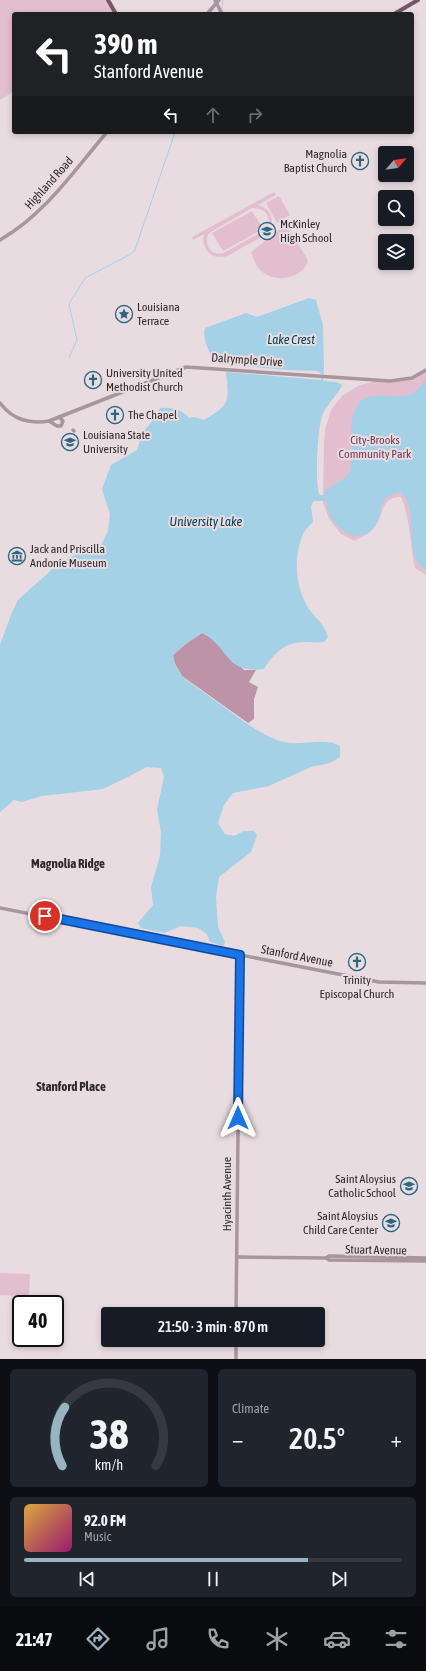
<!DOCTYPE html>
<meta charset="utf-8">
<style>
:root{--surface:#171b24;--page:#20242c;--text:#f1f3f6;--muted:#9ea1a6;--line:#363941;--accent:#98b4c0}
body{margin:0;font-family:"Asap Condensed",sans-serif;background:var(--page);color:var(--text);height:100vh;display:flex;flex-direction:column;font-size:15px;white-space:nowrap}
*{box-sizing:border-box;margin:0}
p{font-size:13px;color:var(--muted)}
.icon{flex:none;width:22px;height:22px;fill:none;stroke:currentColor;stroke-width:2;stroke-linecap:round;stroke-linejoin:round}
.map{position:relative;height:1359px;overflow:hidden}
.drawer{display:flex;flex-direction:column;gap:10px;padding:10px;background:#0d0f14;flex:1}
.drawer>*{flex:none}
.hud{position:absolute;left:12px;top:12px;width:402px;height:122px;border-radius:4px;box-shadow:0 2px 6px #0003;background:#202124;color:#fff;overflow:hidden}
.needle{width:26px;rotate:62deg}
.controls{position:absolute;left:378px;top:146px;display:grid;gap:8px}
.controls a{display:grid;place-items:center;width:36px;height:36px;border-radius:4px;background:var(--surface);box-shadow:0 2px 6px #0003;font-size:20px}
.speed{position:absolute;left:12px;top:1295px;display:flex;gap:8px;font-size:20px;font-weight:700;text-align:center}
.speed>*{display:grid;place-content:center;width:52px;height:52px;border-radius:50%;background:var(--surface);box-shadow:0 2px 6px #0003;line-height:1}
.speed .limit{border:2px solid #111;border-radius:6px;background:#fff;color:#111}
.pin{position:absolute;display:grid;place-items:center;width:34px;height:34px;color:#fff;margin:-17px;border:2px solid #fff;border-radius:50%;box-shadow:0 1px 4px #0007}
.me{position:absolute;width:44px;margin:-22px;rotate:0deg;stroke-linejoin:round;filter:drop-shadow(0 0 3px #0008)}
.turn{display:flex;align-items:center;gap:14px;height:84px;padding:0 16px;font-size:18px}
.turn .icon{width:52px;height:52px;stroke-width:2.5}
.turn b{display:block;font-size:28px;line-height:34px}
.lanes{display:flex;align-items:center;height:38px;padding:0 16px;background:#0003;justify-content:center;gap:20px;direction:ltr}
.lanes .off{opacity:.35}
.big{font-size:30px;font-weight:600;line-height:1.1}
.drawer .card{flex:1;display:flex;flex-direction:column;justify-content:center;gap:6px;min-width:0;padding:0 14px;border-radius:6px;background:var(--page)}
.drawer .dial{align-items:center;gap:0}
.dial svg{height:104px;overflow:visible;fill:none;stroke:var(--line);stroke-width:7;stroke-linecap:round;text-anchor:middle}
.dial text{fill:var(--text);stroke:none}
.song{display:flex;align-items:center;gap:12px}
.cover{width:48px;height:48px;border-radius:6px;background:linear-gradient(135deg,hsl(40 70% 55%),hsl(320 70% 35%))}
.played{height:4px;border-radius:2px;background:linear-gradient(90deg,var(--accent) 75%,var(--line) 75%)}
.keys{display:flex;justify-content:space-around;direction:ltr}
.heat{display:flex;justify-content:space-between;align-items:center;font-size:22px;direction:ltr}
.drawer .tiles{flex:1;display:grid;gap:10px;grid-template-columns:1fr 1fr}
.card:last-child{grid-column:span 2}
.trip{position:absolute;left:101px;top:1307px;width:224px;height:40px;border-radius:4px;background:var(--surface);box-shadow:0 2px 6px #0003;font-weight:600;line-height:40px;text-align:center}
.menu{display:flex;height:64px;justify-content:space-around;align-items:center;background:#090b0e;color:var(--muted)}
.menu .icon{width:28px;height:28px}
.menu .selected{color:var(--accent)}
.menu b{font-size:18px;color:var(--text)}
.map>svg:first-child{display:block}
.green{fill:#e3becf;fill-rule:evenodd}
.forest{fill:#bc93a7}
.water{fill:#a4d1e5}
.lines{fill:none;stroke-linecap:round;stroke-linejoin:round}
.stream{stroke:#a4d1e5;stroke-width:1}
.minor{stroke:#a8959d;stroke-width:3.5}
.major{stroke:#775766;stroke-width:4}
.route-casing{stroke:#114b97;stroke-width:10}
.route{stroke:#1a73e8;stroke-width:7}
.labels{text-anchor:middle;stroke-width:4;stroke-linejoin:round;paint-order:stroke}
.poi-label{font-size:12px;fill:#2e2a2c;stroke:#e8dce1;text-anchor:start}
.street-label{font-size:12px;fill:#2e2a2c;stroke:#e8dce1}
.park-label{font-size:12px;fill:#703956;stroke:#e8dce1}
.water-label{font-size:13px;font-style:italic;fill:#024359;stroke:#e8dce1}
.neighbourhood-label{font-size:13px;font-weight:bold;fill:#2e2a2c;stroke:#e8dce1}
</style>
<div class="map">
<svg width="426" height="1359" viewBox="0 0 426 1359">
<rect width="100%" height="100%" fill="#e8dce1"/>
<g class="green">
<path d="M 0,0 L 108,0 L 116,14 L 14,14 L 14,91 L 0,100 Z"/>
<path d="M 274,192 L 276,195 L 258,205 C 264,207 269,210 271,216 C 276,234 255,240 243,247 C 236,251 229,257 221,257 C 208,258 201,245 204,234 L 193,240 L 192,237 ZM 252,208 C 263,208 269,213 269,224 L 265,230 L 224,253 C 211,257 203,244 209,233 Z"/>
<path d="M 279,196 L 290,215 L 277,223 L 266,203 Z"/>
<path d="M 252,211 L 263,229 L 223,251 L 212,233 Z"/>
<path d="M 284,226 L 287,227 L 305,255 L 308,262 C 301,278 278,283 264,273 C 256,268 254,260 251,252 Z"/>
<path d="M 426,370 L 426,575 L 415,568 C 410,545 410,517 401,497 C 379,497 385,515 374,528 C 369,534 361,537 355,541 L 341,534 L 329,519 L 323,502 L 324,442 L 325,430 L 331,410 L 342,396 L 360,385 L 380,380 L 412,378 Z"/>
<path d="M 0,1273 L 30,1274 L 29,1296 L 0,1295 Z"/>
</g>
<path class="forest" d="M 202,633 L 210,637 L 244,670 L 256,670 L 249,682 L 258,687 L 254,699 L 254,719 L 248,723 L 182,676 L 174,662 L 173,655 L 187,643 Z"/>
<path class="water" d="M 309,298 L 316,300 L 323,325 L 324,369 L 323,380 L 324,381 L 337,382 L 342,385 C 341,391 326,405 322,416 C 318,427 314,486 320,495 L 325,495 L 325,490 C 332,485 344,481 348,474 C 357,460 344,421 359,403 C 369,390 397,400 411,394 C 417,392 422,384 426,379 L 426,570 C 405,557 415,523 408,503 C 407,499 403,495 401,492 L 393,494 L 385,499 C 380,507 381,518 375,526 C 360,546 337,532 329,513 C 327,509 327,505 326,501 L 314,501 L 311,506 L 313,522 C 310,525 305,530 303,534 C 293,557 295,588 309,609 C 316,619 325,625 328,637 L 324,642 C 317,643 311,642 305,642 C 285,642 274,653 264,669 C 224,674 230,647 202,633 L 187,643 L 173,655 C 174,662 177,671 183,677 C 191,684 201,690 210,697 C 232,712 254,732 280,741 C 298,748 323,736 340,746 L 340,757 L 330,763 L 311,767 L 269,786 L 233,793 L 224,805 L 218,823 L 225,834 L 234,836 L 244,831 L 254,831 L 257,835 L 251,852 L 219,877 L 216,897 L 218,927 L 225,942 L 223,946 L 210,942 L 207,934 L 198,928 L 181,926 L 164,933 L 141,928 L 138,923 L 153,905 L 151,887 L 160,856 L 161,832 L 157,810 L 164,777 L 161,768 L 146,767 L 132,775 L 103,789 L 42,796 L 22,802 L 14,800 L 0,812 L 0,645 L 12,612 L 18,600 L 58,564 L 70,557 L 100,547 L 108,531 L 110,514 L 102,489 L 111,465 L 137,450 L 142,433 L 155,418 L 160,408 C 172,407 182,409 189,418 L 194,417 L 204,420 C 231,404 229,402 226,372 L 321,380 L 322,374 L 317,371 L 288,370 L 222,364 C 219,363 216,362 214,359 C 208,352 202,336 205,328 L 246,313 L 257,317 Z"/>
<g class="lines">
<g class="stream">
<path d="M 222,9 L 223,0"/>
<path d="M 69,358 L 77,340 L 69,304 L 85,278 L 129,255 L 135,250 L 175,132"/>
</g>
<g class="minor">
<path d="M 215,0 L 222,14"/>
<path d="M 207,14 L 219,0"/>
<path d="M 0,240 C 45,214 74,171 107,132"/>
<path d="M 0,403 C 13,420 29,424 49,421 L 186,367 L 390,381 L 412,378 L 426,370"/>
<path d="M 49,421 L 57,426 L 61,426 L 63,421 L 59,417"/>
<path d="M 73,430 L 74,431"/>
<path d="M 0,908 L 379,982 L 426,983"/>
<path d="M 237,1257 L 326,1258 L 329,1260 L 426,1261"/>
<path d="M 326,1258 L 329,1256 L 426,1258"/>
<path d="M 236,1314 L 240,955"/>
<path d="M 236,1359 L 236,1340"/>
</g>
<g class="major">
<path d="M 108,0 L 116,14"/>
<path d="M 394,14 L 418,0"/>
<path d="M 183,132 L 185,132"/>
</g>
</g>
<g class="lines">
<g class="route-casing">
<path id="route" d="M 45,916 L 240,955 L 238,1118"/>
</g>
<use href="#route" class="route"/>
</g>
<defs>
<g id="church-ring" transform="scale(0.9)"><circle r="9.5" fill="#e8dce1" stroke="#2b677e" stroke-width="1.5"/><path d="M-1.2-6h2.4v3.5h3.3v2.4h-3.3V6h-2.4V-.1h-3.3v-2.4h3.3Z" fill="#2b677e"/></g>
<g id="school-ring" transform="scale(0.9)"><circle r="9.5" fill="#e8dce1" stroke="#2b677e" stroke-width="1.5"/><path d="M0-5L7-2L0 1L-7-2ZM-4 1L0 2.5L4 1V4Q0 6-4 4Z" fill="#2b677e"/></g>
<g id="sight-ring" transform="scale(0.9)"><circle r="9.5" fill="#e8dce1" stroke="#2b677e" stroke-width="1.5"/><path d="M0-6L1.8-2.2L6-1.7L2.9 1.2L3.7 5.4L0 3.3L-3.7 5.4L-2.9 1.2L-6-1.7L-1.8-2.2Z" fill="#2b677e"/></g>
<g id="university-ring" transform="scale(0.9)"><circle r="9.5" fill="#e8dce1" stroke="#2b677e" stroke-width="1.5"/><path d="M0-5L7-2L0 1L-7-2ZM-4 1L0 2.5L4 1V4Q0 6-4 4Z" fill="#2b677e"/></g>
<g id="museum-ring" transform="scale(0.9)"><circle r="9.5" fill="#e8dce1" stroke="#2b677e" stroke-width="1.5"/><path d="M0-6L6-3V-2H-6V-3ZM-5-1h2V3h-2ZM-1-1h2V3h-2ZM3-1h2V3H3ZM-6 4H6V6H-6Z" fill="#2b677e"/></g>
</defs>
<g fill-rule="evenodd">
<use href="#church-ring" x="360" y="161"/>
<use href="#school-ring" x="267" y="231"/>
<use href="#sight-ring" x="124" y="314"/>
<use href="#church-ring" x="93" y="380"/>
<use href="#church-ring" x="115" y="415"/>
<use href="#university-ring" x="70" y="442"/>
<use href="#museum-ring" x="17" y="556"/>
<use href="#church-ring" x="357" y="962"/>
<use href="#school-ring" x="409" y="1186"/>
<use href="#school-ring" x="391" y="1223"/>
</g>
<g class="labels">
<g class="poi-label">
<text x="347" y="158" text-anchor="end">Magnolia<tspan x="347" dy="14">Baptist Church</tspan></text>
<text x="280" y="228">McKinley<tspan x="280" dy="14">High School</tspan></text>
<text x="137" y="311">Louisiana<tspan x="137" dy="14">Terrace</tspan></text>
<text x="106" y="377">University United<tspan x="106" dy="14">Methodist Church</tspan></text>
<text x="128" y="419">The Chapel</text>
<text x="83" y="439">Louisiana State<tspan x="83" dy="14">University</tspan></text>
<text x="30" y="553">Jack and Priscilla<tspan x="30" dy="14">Andonie Museum</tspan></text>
<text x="357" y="984" text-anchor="middle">Trinity<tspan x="357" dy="14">Episcopal Church</tspan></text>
<text x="396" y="1183" text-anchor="end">Saint Aloysius<tspan x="396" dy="14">Catholic School</tspan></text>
<text x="378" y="1220" text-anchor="end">Saint Aloysius<tspan x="378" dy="14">Child Care Center</tspan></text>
</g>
<g class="street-label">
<text transform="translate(49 183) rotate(-48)" y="4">Highland Road</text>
<text transform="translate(247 360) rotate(4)" y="4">Dalrymple Drive</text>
<text transform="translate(297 956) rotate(11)" y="4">Stanford Avenue</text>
<text transform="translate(227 1194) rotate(-90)" y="4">Hyacinth Avenue</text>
<text transform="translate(376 1250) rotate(1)" y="4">Stuart Avenue</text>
</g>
<g class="park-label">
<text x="375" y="444">City-Brooks<tspan x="375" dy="14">Community Park</tspan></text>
</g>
<g class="water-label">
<text x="291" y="344">Lake Crest</text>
<text x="206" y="526">University Lake</text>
</g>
<g class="neighbourhood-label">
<text x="68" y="868">Magnolia Ridge</text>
<text x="71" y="1091">Stanford Place</text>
</g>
</g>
</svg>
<div class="controls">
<a><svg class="needle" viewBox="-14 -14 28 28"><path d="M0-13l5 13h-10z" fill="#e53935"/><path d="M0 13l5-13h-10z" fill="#9ea1a6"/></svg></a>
<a><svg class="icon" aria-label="search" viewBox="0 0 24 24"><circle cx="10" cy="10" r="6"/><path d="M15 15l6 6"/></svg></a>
<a><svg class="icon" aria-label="layers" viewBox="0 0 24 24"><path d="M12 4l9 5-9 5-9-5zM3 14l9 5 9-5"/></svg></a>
</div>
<div class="speed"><div class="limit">40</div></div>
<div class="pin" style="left:45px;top:916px;background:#d93025"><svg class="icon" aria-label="arrive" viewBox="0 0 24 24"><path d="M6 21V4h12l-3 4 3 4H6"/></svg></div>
<svg class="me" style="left:238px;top:1118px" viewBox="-20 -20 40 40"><path d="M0-17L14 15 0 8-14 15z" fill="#1a73e8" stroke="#fff" stroke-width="4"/></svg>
<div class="trip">21:50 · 3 min · 870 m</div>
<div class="hud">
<div class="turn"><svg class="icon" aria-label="left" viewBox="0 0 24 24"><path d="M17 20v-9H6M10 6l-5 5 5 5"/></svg><div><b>390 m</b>Stanford Avenue</div></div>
<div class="lanes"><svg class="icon" aria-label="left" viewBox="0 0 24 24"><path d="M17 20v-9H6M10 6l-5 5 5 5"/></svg><svg class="icon off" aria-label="ahead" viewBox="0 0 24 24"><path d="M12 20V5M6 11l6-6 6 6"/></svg><svg class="icon off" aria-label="right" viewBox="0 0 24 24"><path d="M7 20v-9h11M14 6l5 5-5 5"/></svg></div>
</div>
</div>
<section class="drawer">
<div class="tiles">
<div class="card dial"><svg viewBox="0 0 100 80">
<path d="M14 69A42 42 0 1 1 86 69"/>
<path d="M14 69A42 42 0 0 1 16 24" stroke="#98b4c0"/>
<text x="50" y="56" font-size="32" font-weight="700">38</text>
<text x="50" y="72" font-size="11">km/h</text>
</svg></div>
<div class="card"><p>Climate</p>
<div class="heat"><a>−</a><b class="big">20.5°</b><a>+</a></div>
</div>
<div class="card">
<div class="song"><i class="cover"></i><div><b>92.0 FM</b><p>Music</p></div></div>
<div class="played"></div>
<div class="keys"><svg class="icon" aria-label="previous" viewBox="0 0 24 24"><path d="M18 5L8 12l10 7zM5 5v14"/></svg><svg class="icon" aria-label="pause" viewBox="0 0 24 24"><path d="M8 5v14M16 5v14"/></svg><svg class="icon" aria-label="next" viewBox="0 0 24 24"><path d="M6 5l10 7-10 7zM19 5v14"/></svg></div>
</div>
</div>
</section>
<nav class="menu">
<b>21:47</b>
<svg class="icon selected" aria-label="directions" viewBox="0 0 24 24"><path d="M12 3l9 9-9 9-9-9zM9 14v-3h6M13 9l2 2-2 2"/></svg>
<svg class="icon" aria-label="music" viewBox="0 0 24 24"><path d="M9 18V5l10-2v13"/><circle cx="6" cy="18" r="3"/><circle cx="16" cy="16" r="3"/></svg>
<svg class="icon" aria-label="phone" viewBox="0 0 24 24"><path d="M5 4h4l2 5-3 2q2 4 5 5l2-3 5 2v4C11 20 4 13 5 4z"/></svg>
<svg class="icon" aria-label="climate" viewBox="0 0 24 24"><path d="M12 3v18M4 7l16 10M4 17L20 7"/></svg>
<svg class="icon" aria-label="car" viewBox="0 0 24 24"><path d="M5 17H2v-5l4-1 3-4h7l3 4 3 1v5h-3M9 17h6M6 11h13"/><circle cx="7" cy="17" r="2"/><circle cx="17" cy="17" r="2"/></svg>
<svg class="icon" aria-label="filters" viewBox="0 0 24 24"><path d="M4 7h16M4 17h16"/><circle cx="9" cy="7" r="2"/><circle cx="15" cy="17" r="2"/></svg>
</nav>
